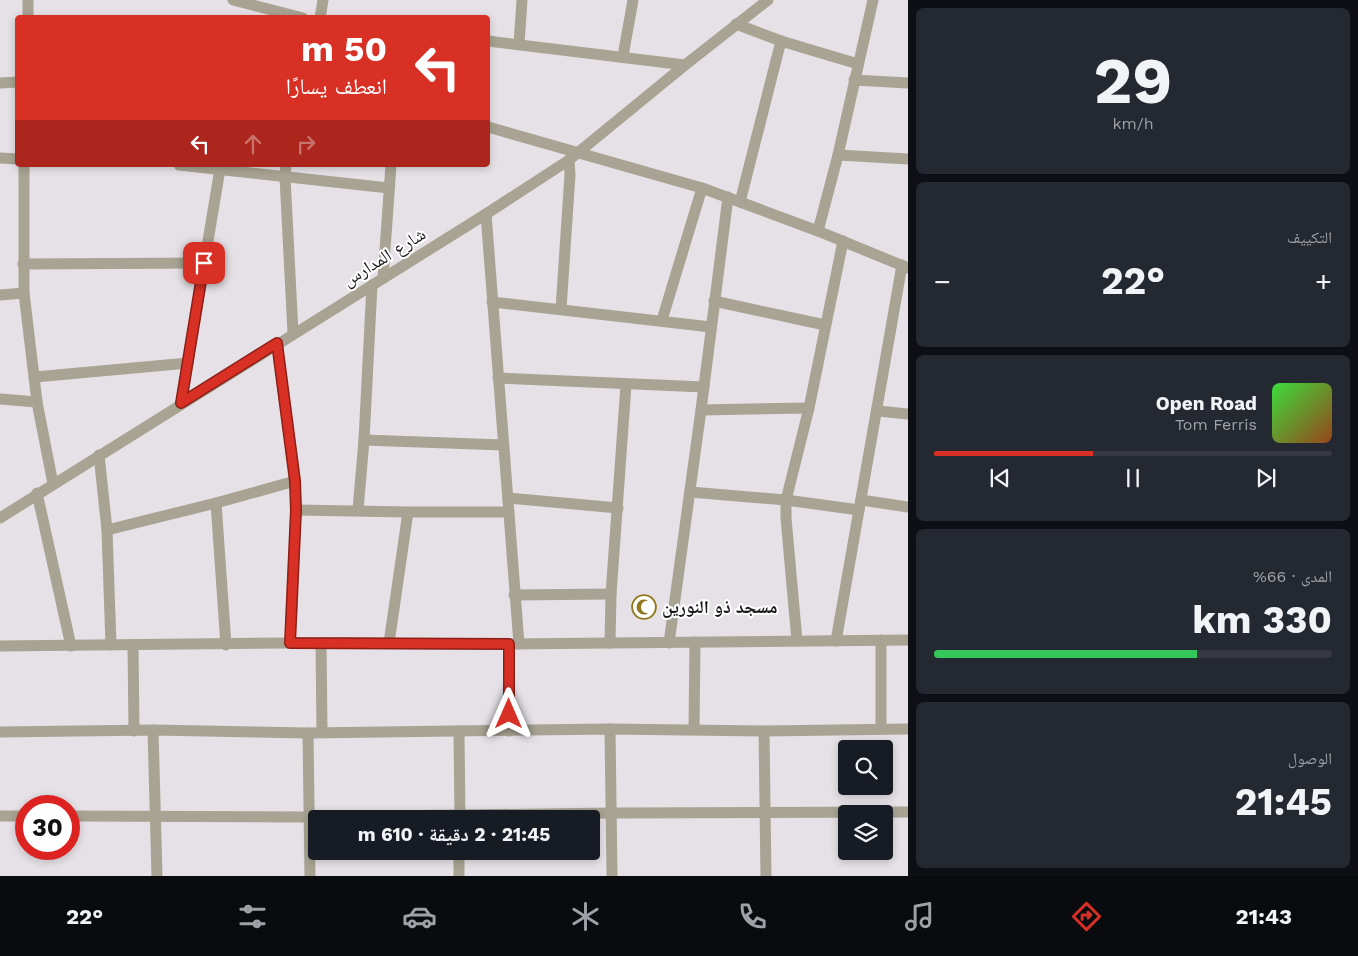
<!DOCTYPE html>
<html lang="ar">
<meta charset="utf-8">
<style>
:root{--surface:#171b24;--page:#242831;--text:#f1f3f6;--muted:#9ea1a6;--line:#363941;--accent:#d93025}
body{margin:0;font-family:"Work Sans","Noto Naskh Arabic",sans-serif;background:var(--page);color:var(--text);direction:rtl;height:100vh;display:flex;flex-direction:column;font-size:19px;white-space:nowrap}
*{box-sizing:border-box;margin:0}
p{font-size:16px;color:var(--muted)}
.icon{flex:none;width:28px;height:28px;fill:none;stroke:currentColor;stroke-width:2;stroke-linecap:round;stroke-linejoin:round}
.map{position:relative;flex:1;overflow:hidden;direction:ltr}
.side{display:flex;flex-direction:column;gap:8px;padding:8px;background:#0d0f14;width:450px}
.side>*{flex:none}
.guide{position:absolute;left:15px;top:15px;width:475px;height:152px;border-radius:5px;box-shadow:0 2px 8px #0003;direction:rtl;background:#d93025;color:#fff;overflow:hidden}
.controls{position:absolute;left:838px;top:740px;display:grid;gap:10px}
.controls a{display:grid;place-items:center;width:55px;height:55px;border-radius:5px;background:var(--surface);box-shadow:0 2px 8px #0003;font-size:25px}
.speed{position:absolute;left:15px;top:795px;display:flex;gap:10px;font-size:25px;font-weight:700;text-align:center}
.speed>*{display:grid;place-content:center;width:65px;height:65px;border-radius:50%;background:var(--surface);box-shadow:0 2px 8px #0003;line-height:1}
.speed .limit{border:8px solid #d22;background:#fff;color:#111}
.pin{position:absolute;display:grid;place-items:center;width:42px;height:42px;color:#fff;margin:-21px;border-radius:10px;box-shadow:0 2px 8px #0006}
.me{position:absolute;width:55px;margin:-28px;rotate:0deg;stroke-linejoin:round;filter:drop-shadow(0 0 4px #0008)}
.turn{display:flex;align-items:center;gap:18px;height:105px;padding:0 20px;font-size:22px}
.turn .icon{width:65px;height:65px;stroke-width:2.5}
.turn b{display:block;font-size:35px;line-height:42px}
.lanes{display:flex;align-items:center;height:48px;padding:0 20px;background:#0003;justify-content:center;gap:25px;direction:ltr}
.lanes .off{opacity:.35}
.big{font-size:38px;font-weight:700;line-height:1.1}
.side .tile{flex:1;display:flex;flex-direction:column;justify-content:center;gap:8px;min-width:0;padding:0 18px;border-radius:8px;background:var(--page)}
.side .dial{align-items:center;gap:0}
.dial b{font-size:65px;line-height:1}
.song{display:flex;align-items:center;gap:15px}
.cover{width:60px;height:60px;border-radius:8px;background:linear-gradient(135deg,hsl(120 70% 55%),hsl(20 70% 35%))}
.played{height:5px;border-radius:2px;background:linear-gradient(90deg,var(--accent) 40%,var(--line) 40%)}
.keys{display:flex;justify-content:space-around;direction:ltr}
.heat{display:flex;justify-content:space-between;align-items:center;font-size:28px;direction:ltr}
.charge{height:8px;border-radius:4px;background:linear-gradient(90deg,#34c759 66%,var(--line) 0)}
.trip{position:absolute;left:308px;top:810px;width:292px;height:50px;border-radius:5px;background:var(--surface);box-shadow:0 2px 8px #0003;font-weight:700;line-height:50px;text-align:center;direction:rtl}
.tab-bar{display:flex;height:80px;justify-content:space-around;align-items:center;background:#090b0e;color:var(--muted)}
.tab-bar .icon{width:35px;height:35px}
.tab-bar .active{color:var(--accent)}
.tab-bar b{font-size:22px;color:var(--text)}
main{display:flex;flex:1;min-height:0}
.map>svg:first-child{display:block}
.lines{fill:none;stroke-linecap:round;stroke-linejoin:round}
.minor{stroke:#a8a392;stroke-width:11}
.route-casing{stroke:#8d1f18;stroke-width:12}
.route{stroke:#d93025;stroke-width:9}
.labels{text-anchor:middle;stroke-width:4;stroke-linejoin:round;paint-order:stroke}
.street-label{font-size:18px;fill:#1a181a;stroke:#fff}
.poi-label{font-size:18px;font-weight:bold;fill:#1a181a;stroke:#fff;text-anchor:start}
</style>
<main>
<section class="side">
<div class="tile dial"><b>29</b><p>km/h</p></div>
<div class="tile"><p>التكييف</p>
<div class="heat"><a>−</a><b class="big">22°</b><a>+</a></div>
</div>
<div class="tile">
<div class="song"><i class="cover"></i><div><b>Open Road</b><p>Tom Ferris</p></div></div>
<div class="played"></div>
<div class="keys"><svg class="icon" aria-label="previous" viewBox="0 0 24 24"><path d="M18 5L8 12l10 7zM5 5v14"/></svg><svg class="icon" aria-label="pause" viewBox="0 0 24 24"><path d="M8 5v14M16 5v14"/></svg><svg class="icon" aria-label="next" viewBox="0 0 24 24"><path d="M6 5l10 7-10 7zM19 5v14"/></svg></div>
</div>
<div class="tile"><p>المدى · 66%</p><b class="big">330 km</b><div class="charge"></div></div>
<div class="tile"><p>الوصول</p><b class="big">21:45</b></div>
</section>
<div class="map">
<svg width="908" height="876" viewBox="0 0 908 876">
<rect width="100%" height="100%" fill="#e5e1e6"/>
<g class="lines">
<g class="minor">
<path d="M 233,0 L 303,18"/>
<path d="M 28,18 L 28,0"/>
<path d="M 320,18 L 323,0"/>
<path d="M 736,24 L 781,41"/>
<path d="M 488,41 L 685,65"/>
<path d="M 519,44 L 522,0"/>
<path d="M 623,56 L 633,0"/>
<path d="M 854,80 L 908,83"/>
<path d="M 0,83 L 18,82"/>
<path d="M 488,127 L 702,188 L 818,231 L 908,268"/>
<path d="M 838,155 L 908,159"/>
<path d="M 0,158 L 18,159"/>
<path d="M 179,165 L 389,188"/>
<path d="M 286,165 L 285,177 L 293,333"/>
<path d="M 740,202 L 781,41 L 858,64"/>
<path d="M 486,214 L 519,644"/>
<path d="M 818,231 L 838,155 L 873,0"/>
<path d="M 23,264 L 204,263"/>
<path d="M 383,278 L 391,165"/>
<path d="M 24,293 L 37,402"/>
<path d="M 0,295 L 24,293 L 24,165"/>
<path d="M 714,301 L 825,325"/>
<path d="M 492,302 L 711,327"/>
<path d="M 561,309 L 570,175 L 569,160"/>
<path d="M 662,320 L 702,188"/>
<path d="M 277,343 L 295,481 L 296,510 L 290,643"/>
<path d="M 35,377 L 188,363"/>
<path d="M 498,378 L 704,387"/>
<path d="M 0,399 L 37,402 L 53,484"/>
<path d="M 181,403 L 220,169"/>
<path d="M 701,410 L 809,408"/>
<path d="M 878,411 L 908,414"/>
<path d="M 364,440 L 503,445"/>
<path d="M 99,455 L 107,530 L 111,645"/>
<path d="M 690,492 L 786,500 L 859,510"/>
<path d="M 37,493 L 71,646"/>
<path d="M 508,498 L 618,508"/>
<path d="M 861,500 L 908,507"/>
<path d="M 216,503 L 226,645"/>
<path d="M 296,510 L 408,512 L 389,643"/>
<path d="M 358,510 L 364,440 L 372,285"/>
<path d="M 408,512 L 509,512"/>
<path d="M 0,518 L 486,214 L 569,160 L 685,65 L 768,0"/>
<path d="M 107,530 L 216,503 L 295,481"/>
<path d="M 514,595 L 611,594"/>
<path d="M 881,640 L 881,729"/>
<path d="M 797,641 L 786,518 L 786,500 L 809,408 L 843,241"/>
<path d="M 836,641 L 902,265"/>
<path d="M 321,643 L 322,732"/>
<path d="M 610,643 L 611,594 L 626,385"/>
<path d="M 669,643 L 701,410 L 728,197"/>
<path d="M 509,644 L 509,731"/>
<path d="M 133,645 L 134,731"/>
<path d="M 0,646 L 290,643 L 509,644 L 908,640"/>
<path d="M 610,729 L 612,876"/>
<path d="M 694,729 L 695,642"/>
<path d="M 153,730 L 157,876"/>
<path d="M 459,731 L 460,819"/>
<path d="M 764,731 L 766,876"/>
<path d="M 0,732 L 153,730 L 308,733 L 610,729 L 764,731 L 908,729"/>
<path d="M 308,733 L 310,876"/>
<path d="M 0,816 L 26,816"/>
<path d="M 69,816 L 310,817 L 612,813 L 908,812"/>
<path d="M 459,876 L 459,851"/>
</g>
</g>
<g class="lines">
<g class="route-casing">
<path id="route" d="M 204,263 L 181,403 L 277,343 L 295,481 L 296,510 L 290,643 L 509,644 L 509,714"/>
</g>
<use href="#route" class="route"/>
</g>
<defs>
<g id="mosque-ring" transform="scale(1.25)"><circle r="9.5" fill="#fff" stroke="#8f791e" stroke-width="1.5"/><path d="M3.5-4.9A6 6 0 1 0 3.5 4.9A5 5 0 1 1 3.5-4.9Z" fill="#8f791e"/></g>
</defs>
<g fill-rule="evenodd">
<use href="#mosque-ring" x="644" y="607"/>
</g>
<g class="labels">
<g class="street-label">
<text transform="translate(384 257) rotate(-32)" y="6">شارع المدارس</text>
</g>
<g class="poi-label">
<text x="662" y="613">مسجد ذو النورين</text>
</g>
</g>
</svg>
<div class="controls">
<a><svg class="icon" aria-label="search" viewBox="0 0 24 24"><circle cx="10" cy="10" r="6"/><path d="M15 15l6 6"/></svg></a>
<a><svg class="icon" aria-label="layers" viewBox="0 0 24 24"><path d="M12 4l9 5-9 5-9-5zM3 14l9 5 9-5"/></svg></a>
</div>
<div class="speed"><div class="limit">30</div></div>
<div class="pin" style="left:204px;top:263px;background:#d93025"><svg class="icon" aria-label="arrive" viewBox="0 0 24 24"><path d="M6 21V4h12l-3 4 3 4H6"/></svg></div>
<svg class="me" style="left:509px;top:714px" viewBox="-20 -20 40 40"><path d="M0-17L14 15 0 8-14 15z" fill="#d93025" stroke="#fff" stroke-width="4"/></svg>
<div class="trip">21:45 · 2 دقيقة · 610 m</div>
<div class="guide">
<div class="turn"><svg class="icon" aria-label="left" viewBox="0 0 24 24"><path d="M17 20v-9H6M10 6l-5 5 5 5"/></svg><div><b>50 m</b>انعطف يسارًا</div></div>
<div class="lanes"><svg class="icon" aria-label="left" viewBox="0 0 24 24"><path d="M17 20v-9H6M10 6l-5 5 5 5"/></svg><svg class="icon off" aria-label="ahead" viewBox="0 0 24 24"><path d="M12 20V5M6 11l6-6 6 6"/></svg><svg class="icon off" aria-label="right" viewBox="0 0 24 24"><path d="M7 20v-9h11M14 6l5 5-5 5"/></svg></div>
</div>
</div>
</main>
<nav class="tab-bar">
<b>21:43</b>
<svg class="icon active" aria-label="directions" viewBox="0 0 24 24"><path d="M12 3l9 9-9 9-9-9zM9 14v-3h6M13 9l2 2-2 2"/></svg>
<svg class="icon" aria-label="music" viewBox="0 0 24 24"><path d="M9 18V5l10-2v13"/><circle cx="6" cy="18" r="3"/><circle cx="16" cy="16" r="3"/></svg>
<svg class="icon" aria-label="phone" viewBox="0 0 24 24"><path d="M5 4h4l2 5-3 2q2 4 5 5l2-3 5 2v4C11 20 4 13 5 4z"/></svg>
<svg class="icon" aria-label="climate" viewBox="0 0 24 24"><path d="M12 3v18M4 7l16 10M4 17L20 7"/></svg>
<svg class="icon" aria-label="car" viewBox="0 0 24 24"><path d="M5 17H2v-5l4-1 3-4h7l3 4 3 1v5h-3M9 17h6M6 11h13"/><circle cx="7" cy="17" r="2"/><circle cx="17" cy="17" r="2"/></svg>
<svg class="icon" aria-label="filters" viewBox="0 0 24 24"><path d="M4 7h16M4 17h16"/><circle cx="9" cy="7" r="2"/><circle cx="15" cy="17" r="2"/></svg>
<b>22°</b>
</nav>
